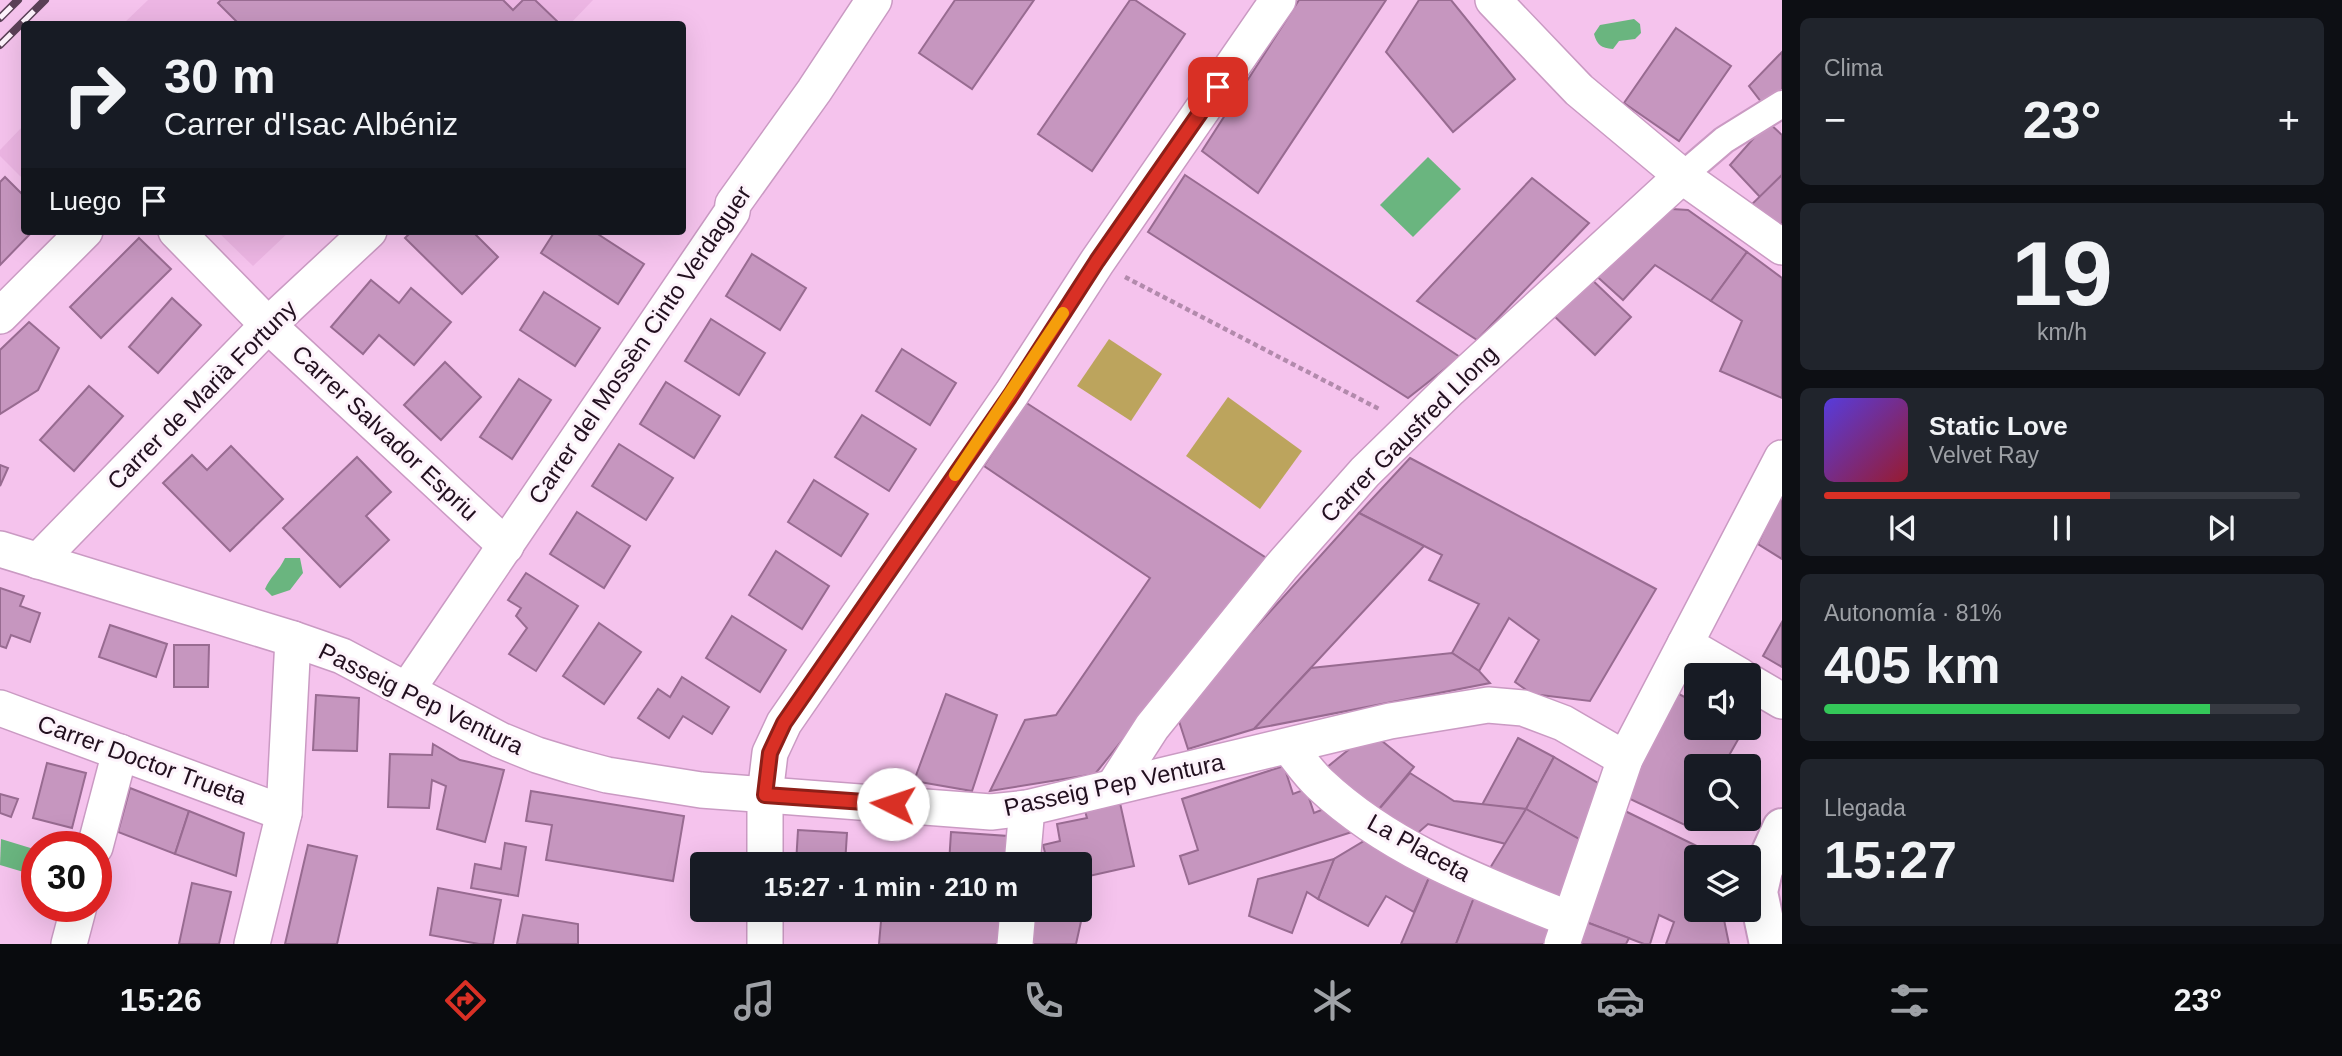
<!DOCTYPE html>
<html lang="es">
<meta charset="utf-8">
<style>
:root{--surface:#171b24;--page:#20242c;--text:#f1f3f6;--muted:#9ea1a6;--line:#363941;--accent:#d93025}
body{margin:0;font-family:Arial,sans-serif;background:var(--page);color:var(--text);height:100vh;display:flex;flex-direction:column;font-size:26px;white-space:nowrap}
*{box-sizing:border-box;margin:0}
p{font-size:23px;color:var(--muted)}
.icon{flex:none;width:38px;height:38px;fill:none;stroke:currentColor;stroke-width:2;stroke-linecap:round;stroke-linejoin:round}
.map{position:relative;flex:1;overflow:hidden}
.sheet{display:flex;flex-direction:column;gap:18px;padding:18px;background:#0d0f14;width:560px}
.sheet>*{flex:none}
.banner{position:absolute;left:21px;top:21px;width:665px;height:214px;border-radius:7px;box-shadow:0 7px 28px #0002;background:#171b24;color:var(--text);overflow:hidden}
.controls{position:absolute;left:1684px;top:663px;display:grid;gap:14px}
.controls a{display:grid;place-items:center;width:77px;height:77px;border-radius:7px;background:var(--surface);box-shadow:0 7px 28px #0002;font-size:35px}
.speed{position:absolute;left:21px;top:831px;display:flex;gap:14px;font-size:35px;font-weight:700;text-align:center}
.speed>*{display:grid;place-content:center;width:91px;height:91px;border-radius:50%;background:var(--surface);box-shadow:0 7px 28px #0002;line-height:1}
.speed .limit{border:10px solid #d22;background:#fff;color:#111}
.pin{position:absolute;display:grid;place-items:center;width:60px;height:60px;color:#fff;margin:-30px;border-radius:14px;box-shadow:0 4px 10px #0006}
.me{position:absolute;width:77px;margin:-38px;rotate:274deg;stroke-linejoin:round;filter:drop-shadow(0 0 5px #0008)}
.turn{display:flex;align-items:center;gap:24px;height:147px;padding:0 28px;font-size:32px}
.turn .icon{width:91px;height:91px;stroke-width:2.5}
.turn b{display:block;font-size:49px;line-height:60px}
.then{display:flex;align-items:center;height:66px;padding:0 28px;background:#0003;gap:14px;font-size:26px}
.big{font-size:52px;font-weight:700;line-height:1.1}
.sheet .tile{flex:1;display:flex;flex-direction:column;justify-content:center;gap:10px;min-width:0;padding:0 24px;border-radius:10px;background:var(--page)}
.sheet .dial{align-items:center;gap:0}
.dial b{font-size:91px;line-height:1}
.song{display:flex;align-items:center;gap:21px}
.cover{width:84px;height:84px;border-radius:10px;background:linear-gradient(135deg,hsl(250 70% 55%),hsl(350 70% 35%))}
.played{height:7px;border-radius:4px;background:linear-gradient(90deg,var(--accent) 60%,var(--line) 60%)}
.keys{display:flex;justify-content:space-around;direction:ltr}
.heat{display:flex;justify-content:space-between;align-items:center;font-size:38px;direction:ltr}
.charge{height:10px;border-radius:5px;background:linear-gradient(90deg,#34c759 81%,var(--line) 0)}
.trip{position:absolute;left:690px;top:852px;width:402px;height:70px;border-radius:7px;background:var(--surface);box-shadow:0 7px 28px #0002;font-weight:700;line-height:70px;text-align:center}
.dock{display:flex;height:112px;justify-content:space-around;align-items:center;background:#090b0e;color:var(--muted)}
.dock .icon{width:49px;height:49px}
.dock .selected{color:var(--accent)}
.dock b{font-size:32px;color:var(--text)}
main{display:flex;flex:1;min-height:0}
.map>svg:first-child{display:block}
.built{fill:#ecb5e3}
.green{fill:#bca45d}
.water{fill:#6ab57f}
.building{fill:#c696bf;stroke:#986b91;stroke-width:2}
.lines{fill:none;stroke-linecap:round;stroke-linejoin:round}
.pedestrian-casing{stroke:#ca9ac3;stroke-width:30}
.minor-casing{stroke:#ca9ac3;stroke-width:38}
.tertiary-casing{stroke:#ca9ac3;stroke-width:42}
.path{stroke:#b28aac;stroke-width:4.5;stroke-dasharray:5 3.5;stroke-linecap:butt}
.pedestrian{stroke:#fff;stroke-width:26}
.minor{stroke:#fff;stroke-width:35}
.tertiary{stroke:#fff;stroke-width:38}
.rail-casing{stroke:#5a4056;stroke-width:8}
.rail{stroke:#fdf3fb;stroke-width:5;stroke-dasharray:16;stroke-linecap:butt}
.route-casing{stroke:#8d1f18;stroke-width:18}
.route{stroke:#d93025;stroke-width:12}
.slow{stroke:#f59e0b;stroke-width:12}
.labels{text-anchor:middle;stroke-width:6;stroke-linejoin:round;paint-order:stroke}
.street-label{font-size:24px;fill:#22101f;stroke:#fdf3fb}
</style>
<main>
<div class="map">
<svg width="1782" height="944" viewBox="0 0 1782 944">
<rect width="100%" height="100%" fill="#f5c3ed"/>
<g class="built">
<path d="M 148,0 L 593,0 L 570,24 L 123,24 Z"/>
<path d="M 24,125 L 24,180 L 0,156 L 0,150 Z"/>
<path d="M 217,231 L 290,231 L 253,266 Z"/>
</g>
<g class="green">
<path d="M 1109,339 L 1162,374 L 1131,421 L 1077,386 Z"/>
<path d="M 1228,397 L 1302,451 L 1260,509 L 1186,456 Z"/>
</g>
<g class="water">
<path d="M 1634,19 L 1640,24 L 1641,33 L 1635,39 L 1619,41 L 1613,49 C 1601,48 1597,45 1594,34 L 1600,25 Z"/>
<path d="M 1428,157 L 1461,189 L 1413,237 L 1380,205 Z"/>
<path d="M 285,558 L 300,558 L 303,573 L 290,590 L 272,596 L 265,589 C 270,577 279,571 285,558 Z"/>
<path d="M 1,839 L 37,850 L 37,876 L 0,865 Z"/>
</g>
<g class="building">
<path d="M 221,0 L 503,0 L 513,10 L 523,0 L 535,0 L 560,24 L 239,24 L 218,3 Z"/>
<path d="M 955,0 L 1034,0 L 972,89 L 919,53 Z"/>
<path d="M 1130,0 L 1135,0 L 1185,34 L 1092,171 L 1038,134 Z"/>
<path d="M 1299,0 L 1386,0 L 1258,193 L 1202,151 Z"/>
<path d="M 1419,0 L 1451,0 L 1515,79 L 1453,132 L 1386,52 Z"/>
<path d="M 1676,28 L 1731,66 L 1679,141 L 1624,103 Z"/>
<path d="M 1782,52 L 1782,95 L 1762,103 L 1749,86 Z"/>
<path d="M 1768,122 L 1782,135 L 1782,175 L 1760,197 L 1730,165 Z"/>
<path d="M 1185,175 L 1460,357 L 1408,398 L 1148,232 Z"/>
<path d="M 1782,175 L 1782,231 L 1748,208 Z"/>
<path d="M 5,177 L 24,196 L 24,231 L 33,231 L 0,265 L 0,182 Z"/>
<path d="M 1532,178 L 1589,223 L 1477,340 L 1417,301 Z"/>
<path d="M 1655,208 L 1688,210 L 1747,252 L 1711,301 L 1655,265 L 1623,300 L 1592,272 Z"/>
<path d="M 412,231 L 472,231 L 498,257 L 462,294 L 405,238 Z"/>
<path d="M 555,231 L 593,231 L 644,264 L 618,304 L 541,253 Z"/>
<path d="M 139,238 L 171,269 L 101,338 L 70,307 Z"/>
<path d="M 1747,252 L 1782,278 L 1782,398 L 1720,371 L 1742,321 L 1711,301 Z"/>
<path d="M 752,254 L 806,288 L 780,330 L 726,296 Z"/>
<path d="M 1588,276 L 1631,317 L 1595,355 L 1552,314 Z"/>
<path d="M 371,280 L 399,303 L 411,288 L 451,322 L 414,365 L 379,335 L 363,354 L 331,327 Z"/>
<path d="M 544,292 L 600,328 L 575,366 L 520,330 Z"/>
<path d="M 172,298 L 201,325 L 158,373 L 129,347 Z"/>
<path d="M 711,319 L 765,353 L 739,395 L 685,361 Z"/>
<path d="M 29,322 L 59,348 L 38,390 L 0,414 L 0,350 Z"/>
<path d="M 902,349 L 956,383 L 930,425 L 876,391 Z"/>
<path d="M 445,362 L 481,397 L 441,440 L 404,405 Z"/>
<path d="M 519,379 L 551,400 L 512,459 L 480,437 Z"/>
<path d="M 666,382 L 720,416 L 694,458 L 640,424 Z"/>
<path d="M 89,386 L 123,416 L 74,471 L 40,440 Z"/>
<path d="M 1025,402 L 1268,559 L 1095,774 L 990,791 L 1025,720 L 1056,715 L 1150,578 L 984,466 Z"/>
<path d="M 862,415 L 916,449 L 889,491 L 835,457 Z"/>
<path d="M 619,444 L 673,478 L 646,520 L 592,486 Z"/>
<path d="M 231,446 L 283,499 L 230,551 L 163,483 L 192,455 L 207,470 Z"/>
<path d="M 357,457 L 391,492 L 366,516 L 389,540 L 340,587 L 283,528 Z"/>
<path d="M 1410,458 L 1656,589 L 1590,701 L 1532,694 L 1515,682 L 1539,640 L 1509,618 L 1479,671 L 1452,653 L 1479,604 L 1429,580 L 1442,555 L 1359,513 Z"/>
<path d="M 0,465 L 8,468 L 0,486 Z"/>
<path d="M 814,480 L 868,514 L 841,556 L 788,522 Z"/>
<path d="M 1782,490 L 1782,559 L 1758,544 Z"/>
<path d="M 577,512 L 630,546 L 604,588 L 550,554 Z"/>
<path d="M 1359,513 L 1424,546 L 1254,729 L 1188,749 L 1177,715 Z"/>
<path d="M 776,551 L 829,586 L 802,629 L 749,595 Z"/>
<path d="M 526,573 L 578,606 L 536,671 L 509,654 L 527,628 L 516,616 L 521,608 L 508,600 Z"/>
<path d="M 0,588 L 24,596 L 20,606 L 40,613 L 30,642 L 11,635 L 6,648 L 0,646 Z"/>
<path d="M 732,616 L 786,650 L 760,692 L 706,658 Z"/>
<path d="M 1782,622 L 1782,667 L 1763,656 Z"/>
<path d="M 599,623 L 641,652 L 604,704 L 563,676 Z"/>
<path d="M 110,625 L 167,644 L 156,677 L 99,657 Z"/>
<path d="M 174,645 L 209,645 L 208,687 L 174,687 Z"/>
<path d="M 1452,653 L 1479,671 L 1490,683 L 1254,729 L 1311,668 Z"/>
<path d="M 682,677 L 729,707 L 712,734 L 683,716 L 669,738 L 638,718 L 658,689 L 670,697 Z"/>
<path d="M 1677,693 L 1696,703 L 1696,728 L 1744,729 L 1723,766 L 1696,766 L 1696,819 L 1705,819 L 1705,821 L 1687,826 L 1628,798 L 1641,753 Z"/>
<path d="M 946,694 L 997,715 L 972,791 L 914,781 Z"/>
<path d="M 316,695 L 359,698 L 357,751 L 313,750 Z"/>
<path d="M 1518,738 L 1554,757 L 1526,809 L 1482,805 Z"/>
<path d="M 1382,741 L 1414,767 L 1374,815 L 1321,772 L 1352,747 Z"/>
<path d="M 433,744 L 460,760 L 504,770 L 485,842 L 437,829 L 446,786 L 432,780 L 429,808 L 388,807 L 390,754 L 432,755 Z"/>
<path d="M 1554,757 L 1603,786 L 1586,843 L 1526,809 Z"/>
<path d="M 47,763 L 86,773 L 72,828 L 33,818 Z"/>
<path d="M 1284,766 L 1293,794 L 1306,789 L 1314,813 L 1329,807 L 1352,832 L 1189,884 L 1180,856 L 1198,850 L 1182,799 Z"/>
<path d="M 1410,773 L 1454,801 L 1526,809 L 1506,844 L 1428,824 L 1413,837 L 1374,815 Z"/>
<path d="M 130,788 L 189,811 L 175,854 L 118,832 Z"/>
<path d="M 531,791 L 684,816 L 673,881 L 546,860 L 552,825 L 526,821 Z"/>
<path d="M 0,794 L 18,799 L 11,817 L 0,813 Z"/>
<path d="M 1120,803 L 1134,866 L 1080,878 L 1080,864 L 1048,864 L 1043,845 L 1060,841 L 1057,824 L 1087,818 L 1085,811 Z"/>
<path d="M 1526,809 L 1586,843 L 1557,905 L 1487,873 Z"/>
<path d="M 1623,810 L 1701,848 L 1707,858 L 1696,858 L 1696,910 L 1722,910 L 1729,944 L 1666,944 L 1674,922 L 1659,915 L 1650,944 L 1644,944 L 1586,922 Z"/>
<path d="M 189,811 L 244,833 L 236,876 L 175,854 Z"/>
<path d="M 798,830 L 847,833 L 845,864 L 796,864 Z"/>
<path d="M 951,832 L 1008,836 L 1006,864 L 949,864 Z"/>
<path d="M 1374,835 L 1431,873 L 1414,912 L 1386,896 L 1368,926 L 1318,899 L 1334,859 Z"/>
<path d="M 505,843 L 526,847 L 518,896 L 471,888 L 475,864 L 501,869 Z"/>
<path d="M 308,845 L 357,856 L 337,944 L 285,944 Z"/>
<path d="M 1334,859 L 1318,899 L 1307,892 L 1292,933 L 1249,916 L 1258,879 Z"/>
<path d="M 1431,873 L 1475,895 L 1456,944 L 1401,944 Z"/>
<path d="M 192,883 L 231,892 L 219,944 L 179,944 Z"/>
<path d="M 438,888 L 501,900 L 493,944 L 479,944 L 430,935 Z"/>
<path d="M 1475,895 L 1553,929 L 1546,944 L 1456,944 Z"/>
<path d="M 1080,907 L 1084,908 L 1076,944 L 1028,944 L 1031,910 L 1080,910 Z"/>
<path d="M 882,910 L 1002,910 L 999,944 L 879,944 Z"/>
<path d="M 523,915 L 578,924 L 578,944 L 517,944 Z"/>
<path d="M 1586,922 L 1629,938 L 1626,944 L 1578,944 Z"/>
</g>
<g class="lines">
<g class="pedestrian-casing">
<path id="pedestrian" d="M 1682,176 L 1724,140 L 1782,104"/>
</g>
<g class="minor-casing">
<g id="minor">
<path d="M 1493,0 L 1579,90 L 1682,176 L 1782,247"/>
<path d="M 176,231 L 268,325 L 506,546"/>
<path d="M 0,316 L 85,231"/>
<path d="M 0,549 L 293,639 L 342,656 L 500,740 L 537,755 L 573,766 L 607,775 L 701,790 L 991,812 L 1027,808 L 1390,721 L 1488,705 L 1523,708 L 1563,723 L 1625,759"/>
<path d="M 38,561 L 268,325 L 369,231"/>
<path d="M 1685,644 L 1740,676"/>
<path d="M 1748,681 L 1782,701"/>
<path d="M 407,690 L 732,212 L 733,204 L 814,91 L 874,0"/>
<path d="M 0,708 L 284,813"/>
<path d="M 1289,747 C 1299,759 1308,773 1320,784 C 1390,850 1482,884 1569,919"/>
<path d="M 1114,786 L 1152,727 L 1281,567 L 1365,472 L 1450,389 L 1682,176"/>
<path d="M 95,847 L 120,752"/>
<path d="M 765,864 L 765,795 L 770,753 L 784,723 L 1012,393 L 1097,262 L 1278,0"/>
<path d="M 1022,864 L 1027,808"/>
<path d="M 69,944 L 79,906"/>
<path d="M 252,944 L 284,813 L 293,639"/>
<path d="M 765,944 L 765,910"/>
<path d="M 1015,944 L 1018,910"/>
<path d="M 1562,944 L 1625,759 L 1782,458"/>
</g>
</g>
<g class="tertiary-casing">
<path id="tertiary" d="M 1769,944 L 1758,892 L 1763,870 L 1782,828"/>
</g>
<path class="path" d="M 1125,277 L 1381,410"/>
<use href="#pedestrian" class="pedestrian"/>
<use href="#minor" class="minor"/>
<use href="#tertiary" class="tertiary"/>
<g class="rail-casing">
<g id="rail">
<path d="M 0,18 L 18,0"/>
<path d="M 0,45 L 45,0"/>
</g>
</g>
<use href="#rail" class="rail"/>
</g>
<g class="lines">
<g class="route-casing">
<path id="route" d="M 893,804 L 765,795 L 770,753 L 784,723 L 1012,393 L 1097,261 L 1218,87"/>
</g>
<use href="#route" class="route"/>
<path class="slow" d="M 955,475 L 1063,313"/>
</g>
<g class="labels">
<g class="street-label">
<text transform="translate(640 345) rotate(-56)" y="8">Carrer del Mossèn Cinto Verdaguer</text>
<text transform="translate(202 395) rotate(-45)" y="8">Carrer de Marià Fortuny</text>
<text transform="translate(385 433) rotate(43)" y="8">Carrer Salvador Espriu</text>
<text transform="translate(1409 434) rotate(-45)" y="8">Carrer Gausfred Llong</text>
<text transform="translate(421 699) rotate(26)" y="8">Passeig Pep Ventura</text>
<text transform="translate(142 760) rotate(20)" y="8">Carrer Doctor Trueta</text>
<text transform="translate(1114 785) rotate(-12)" y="8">Passeig Pep Ventura</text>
<text transform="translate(1419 848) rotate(29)" y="8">La Placeta</text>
</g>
</g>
</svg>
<div class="controls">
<a><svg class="icon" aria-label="sound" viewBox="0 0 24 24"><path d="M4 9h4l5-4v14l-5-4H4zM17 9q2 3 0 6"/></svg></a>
<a><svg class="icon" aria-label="search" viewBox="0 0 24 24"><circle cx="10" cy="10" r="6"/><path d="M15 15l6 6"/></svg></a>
<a><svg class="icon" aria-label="layers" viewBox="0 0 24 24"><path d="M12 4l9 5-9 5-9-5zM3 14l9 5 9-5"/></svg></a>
</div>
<div class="speed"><div class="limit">30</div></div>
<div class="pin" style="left:1218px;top:87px;background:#d93025"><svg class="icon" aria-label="arrive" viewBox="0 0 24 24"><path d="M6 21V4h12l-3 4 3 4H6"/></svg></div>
<svg class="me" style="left:893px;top:804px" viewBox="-20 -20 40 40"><circle r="19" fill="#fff"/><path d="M0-13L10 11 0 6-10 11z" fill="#d93025"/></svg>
<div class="trip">15:27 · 1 min · 210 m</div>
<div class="banner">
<div class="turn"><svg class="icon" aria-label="right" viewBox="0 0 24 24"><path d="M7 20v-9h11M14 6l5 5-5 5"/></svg><div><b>30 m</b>Carrer d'Isac Albéniz</div></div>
<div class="then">Luego<svg class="icon" aria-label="arrive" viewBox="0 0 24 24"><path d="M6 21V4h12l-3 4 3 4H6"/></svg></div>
</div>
</div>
<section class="sheet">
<div class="tile"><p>Clima</p>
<div class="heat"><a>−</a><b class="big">23°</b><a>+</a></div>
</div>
<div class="tile dial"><b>19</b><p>km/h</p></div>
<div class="tile">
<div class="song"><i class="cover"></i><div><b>Static Love</b><p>Velvet Ray</p></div></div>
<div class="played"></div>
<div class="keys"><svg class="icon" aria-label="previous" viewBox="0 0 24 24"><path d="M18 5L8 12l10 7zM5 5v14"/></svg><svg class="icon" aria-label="pause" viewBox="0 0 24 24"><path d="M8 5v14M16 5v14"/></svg><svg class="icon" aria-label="next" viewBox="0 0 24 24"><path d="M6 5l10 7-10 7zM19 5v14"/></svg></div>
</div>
<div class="tile"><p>Autonomía · 81%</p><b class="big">405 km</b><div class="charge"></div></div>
<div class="tile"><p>Llegada</p><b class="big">15:27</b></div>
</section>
</main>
<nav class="dock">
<b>15:26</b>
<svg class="icon selected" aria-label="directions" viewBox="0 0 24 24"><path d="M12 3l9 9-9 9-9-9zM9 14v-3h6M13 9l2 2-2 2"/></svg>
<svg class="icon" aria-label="music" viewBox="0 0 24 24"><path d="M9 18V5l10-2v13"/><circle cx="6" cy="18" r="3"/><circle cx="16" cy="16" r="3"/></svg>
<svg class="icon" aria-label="phone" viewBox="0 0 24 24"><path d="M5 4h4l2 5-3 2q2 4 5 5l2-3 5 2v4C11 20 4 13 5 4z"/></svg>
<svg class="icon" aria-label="climate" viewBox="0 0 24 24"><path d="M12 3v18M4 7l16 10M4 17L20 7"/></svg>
<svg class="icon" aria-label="car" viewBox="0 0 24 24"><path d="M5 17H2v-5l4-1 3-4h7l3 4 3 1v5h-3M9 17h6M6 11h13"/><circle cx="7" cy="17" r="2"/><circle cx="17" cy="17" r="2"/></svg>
<svg class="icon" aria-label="filters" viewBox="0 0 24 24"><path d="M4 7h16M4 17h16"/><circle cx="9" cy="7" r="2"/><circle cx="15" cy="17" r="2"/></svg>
<b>23°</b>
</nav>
